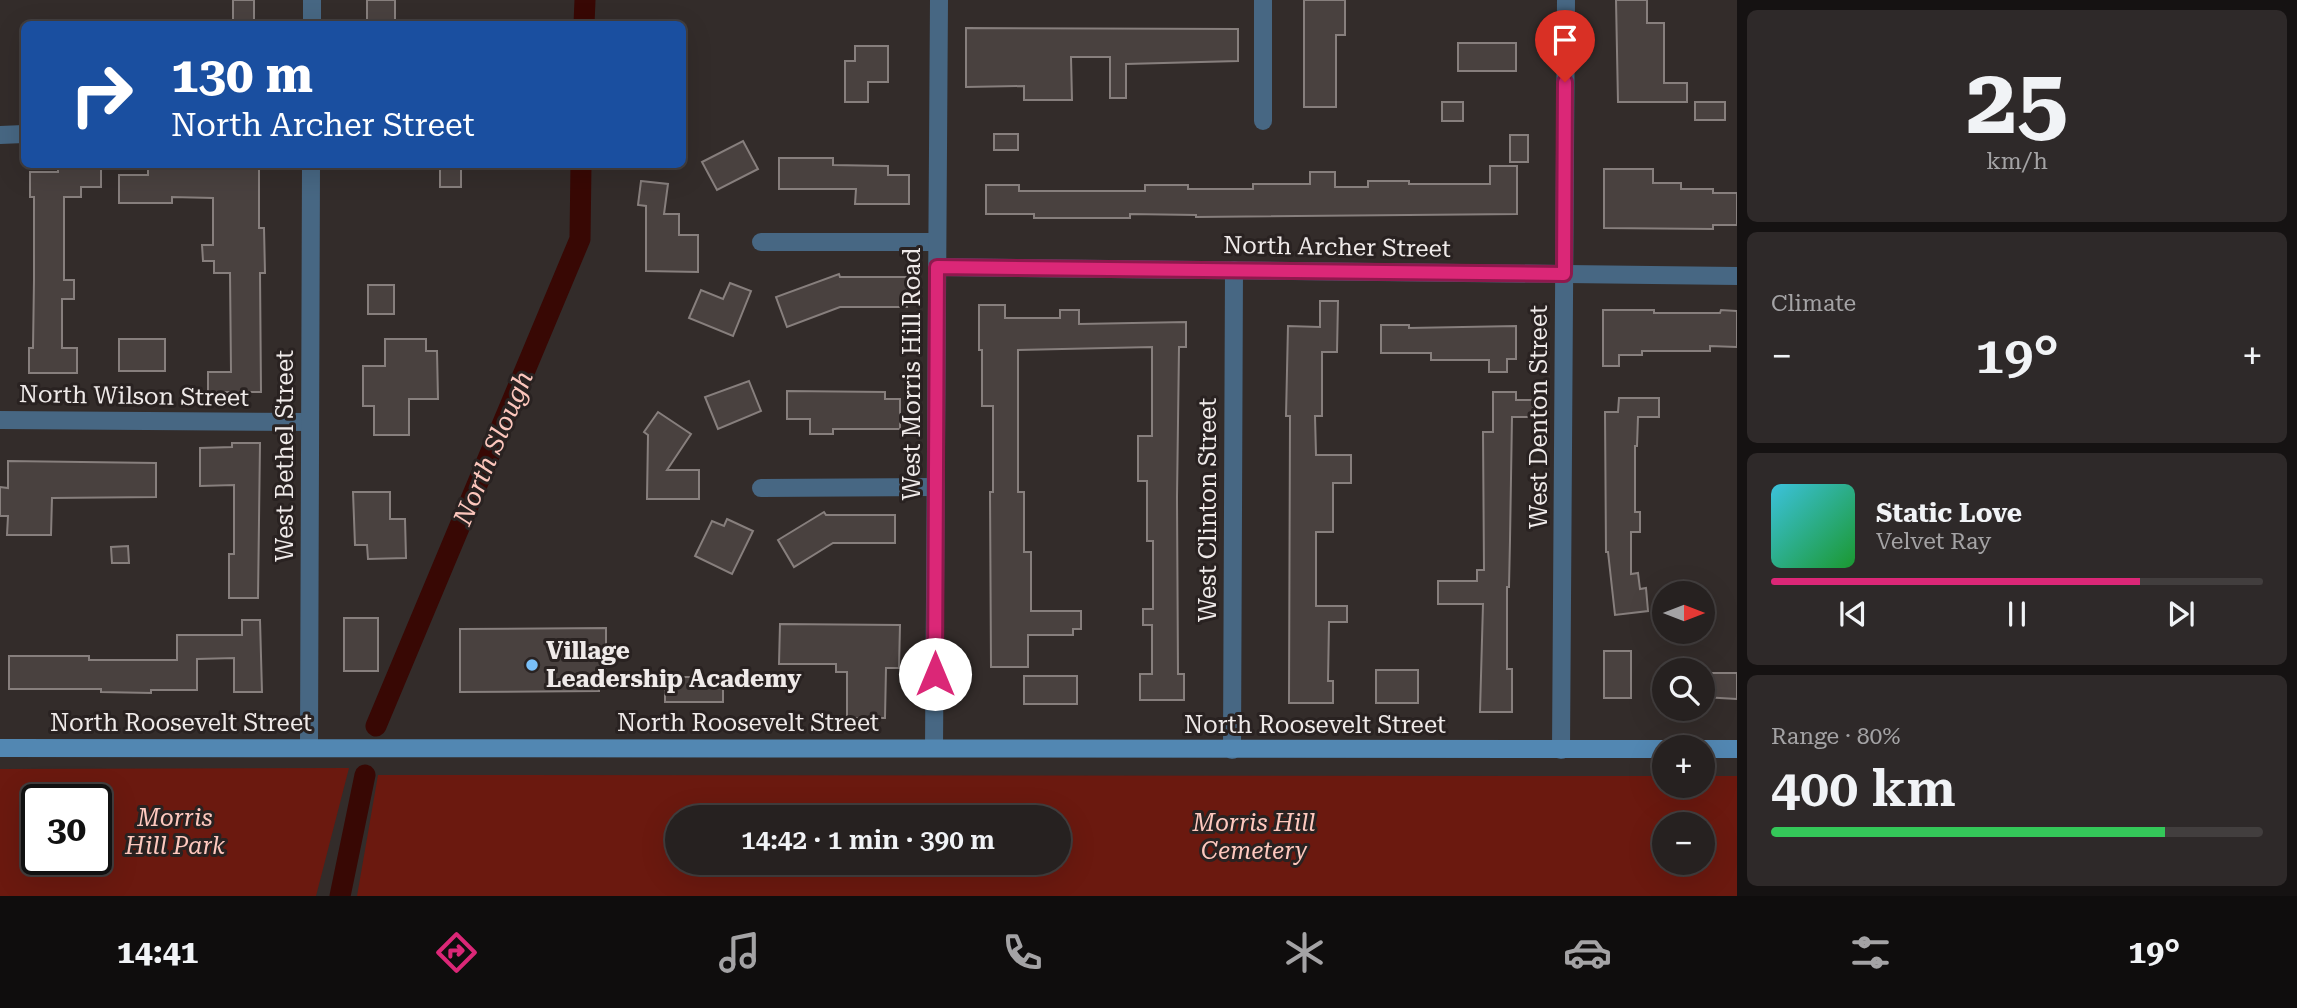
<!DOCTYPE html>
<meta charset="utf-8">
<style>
:root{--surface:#262120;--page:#2e2929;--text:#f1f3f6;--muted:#a4a3a5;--line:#423e3e;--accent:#db2777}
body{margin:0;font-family:"Roboto Serif",serif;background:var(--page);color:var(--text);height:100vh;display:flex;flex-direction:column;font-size:26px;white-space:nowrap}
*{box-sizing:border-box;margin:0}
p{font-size:23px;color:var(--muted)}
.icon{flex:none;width:38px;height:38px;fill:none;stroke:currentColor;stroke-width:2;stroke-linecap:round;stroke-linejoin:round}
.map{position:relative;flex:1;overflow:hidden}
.drawer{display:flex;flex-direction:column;gap:10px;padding:10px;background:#151212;width:560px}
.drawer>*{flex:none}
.banner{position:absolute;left:21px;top:21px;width:665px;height:147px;border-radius:10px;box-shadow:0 7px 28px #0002,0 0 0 2px var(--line);background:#1a4fa0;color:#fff;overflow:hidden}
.needle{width:46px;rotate:90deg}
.buttons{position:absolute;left:1652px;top:581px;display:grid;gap:14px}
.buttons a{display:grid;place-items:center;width:63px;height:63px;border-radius:50%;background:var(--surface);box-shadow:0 7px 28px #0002,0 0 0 2px var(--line);font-size:35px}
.speed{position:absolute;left:21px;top:784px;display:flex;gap:14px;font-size:35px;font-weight:700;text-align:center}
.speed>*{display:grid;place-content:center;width:91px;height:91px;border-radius:50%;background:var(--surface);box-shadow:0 7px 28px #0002,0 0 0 2px var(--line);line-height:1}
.speed .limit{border:4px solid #111;border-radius:10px;background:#fff;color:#111}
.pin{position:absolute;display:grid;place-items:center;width:60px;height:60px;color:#fff;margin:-72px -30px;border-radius:50% 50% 50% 0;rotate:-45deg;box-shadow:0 0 7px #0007}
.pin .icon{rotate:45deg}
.me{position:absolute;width:77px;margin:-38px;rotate:0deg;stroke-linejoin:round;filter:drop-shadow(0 0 5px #0008)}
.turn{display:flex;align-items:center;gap:24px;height:147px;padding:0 35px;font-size:32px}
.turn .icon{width:91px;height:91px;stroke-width:2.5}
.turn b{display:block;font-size:49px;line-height:60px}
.big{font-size:52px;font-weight:600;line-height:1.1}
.drawer .widget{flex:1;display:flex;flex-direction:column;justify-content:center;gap:10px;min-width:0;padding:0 24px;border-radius:10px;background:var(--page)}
.drawer .dial{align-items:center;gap:0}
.dial b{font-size:91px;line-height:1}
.song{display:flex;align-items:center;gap:21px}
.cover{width:84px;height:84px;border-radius:10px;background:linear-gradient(135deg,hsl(190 70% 55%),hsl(130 70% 35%))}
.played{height:7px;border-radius:4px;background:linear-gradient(90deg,var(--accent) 75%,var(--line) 75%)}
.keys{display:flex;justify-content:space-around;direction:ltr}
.heat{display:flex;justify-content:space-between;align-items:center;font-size:38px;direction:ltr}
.charge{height:10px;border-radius:5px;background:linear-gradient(90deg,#34c759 80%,var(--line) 0)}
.trip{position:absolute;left:665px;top:805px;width:406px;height:70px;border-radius:35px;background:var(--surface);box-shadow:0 7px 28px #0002,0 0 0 2px var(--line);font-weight:600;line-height:70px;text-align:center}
.menu{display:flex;height:112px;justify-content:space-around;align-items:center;background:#0f0d0d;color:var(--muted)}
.menu .icon{width:49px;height:49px}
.menu .selected{color:var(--accent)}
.menu b{font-size:32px;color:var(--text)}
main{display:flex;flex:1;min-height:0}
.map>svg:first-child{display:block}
.green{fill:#6b190f;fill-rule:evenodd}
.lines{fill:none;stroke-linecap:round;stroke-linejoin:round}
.canal{stroke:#380804;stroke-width:21}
.building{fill:#49413f;stroke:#877f7d;stroke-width:2}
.street{stroke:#476783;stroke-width:18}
.secondary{stroke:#5287b2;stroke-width:18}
.route-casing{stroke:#8e194d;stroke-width:18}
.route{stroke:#db2777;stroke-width:12}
.poi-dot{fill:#79bff8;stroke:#292221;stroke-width:2.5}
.labels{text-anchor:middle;stroke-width:6;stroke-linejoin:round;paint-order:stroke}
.street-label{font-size:24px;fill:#efeae9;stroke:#292221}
.poi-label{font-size:24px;font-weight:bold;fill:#efeae9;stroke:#292221;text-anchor:start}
.park-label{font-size:24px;font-style:italic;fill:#fec8be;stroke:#292221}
.water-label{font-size:26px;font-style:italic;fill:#fcc6bc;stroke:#292221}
</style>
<main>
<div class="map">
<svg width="1737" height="896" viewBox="0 0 1737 896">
<rect width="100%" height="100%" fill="#332c2a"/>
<g class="green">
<path d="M 349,768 L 316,896 L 0,896 L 0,769 ZM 37,800 L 96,800 L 96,859 L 37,859 Z"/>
<path d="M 378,775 L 1664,776 L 1664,786 L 1703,786 L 1703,776 L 1737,776 L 1737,896 L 357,896 ZM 677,817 L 1059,817 L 1059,863 L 677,863 ZM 1664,824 L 1703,824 L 1703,863 L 1664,863 Z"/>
</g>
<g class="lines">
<g class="canal">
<path d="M 584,24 L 585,0"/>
<path d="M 376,726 L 580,239 L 581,164"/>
<path d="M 340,896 L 365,775"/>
</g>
</g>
<g class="building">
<rect x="233" y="0" width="21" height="24"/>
<rect x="367" y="0" width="28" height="24"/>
<path d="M 1304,0 L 1345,0 L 1345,35 L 1336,35 L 1336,107 L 1304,107 Z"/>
<path d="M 1616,0 L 1647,0 L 1647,23 L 1664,23 L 1664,83 L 1687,83 L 1687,102 L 1618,102 Z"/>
<path d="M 966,28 L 1238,29 L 1238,61 L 1126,64 L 1126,98 L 1110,98 L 1110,57 L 1071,57 L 1072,100 L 1024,100 L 1024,86 L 966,87 Z"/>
<rect x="1458" y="43" width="58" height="28"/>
<path d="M 855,46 L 888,46 L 888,82 L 868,82 L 868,102 L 845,102 L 845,61 L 855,61 Z"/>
<rect x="1442" y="102" width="21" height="19"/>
<rect x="1695" y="102" width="30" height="18"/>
<rect x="994" y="134" width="24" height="16"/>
<rect x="1510" y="135" width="18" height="27"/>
<path d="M 743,141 L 758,169 L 717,190 L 702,162 Z"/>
<path d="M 779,158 L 833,158 L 833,165 L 888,166 L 888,175 L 909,175 L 909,204 L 855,204 L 856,189 L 779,189 Z"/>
<path d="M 179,164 L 259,164 L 259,228 L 264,228 L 265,273 L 260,273 L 261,392 L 208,392 L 208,372 L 231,372 L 230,273 L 214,273 L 214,261 L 203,261 L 202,245 L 213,245 L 213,198 L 172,197 L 172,203 L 119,203 L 119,175 L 148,175 L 148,169 L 179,169 Z"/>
<rect x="440" y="164" width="21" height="23"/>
<path d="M 58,166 L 101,166 L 101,187 L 81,187 L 81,197 L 64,197 L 64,280 L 74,280 L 74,299 L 62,299 L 62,348 L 77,348 L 77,373 L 29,373 L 29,348 L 33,348 L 34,280 L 34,197 L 30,197 L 30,172 L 58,172 Z"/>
<path d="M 1490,166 L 1517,166 L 1517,214 L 1196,217 L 1196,215 L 1130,214 L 1130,218 L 1034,218 L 1034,214 L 986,214 L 986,185 L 1019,185 L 1019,191 L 1145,191 L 1145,185 L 1188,185 L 1188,189 L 1253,189 L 1253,184 L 1310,184 L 1310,172 L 1335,172 L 1335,187 L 1368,187 L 1368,181 L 1409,181 L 1409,184 L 1490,184 Z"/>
<path d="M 1604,169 L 1653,169 L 1653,183 L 1681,183 L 1681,189 L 1713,189 L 1713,193 L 1737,193 L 1737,225 L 1713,225 L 1713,229 L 1604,228 Z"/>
<path d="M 641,181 L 668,184 L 664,214 L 679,214 L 679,235 L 698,235 L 698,272 L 646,271 L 646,206 L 638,205 Z"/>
<path d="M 839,274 L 840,277 L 907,277 L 907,307 L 840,307 L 787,327 L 776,297 Z"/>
<path d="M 730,283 L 751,291 L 733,336 L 689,318 L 701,290 L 723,299 Z"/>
<rect x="368" y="285" width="26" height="29"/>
<path d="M 1320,301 L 1338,301 L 1337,352 L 1322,352 L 1322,416 L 1315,416 L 1316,455 L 1351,455 L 1351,483 L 1333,483 L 1333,532 L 1316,532 L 1316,606 L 1347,606 L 1347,622 L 1329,622 L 1328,681 L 1333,681 L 1333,703 L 1289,703 L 1290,416 L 1286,416 L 1288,326 L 1320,327 Z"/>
<path d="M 979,305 L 1005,305 L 1005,318 L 1060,318 L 1060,310 L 1079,310 L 1079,324 L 1186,322 L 1186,347 L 1179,347 L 1177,497 L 1178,674 L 1184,674 L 1184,700 L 1140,700 L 1140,674 L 1152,674 L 1152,625 L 1143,625 L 1143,609 L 1153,609 L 1153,541 L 1147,541 L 1147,481 L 1138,481 L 1138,436 L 1152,436 L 1152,347 L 1018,350 L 1018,492 L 1024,492 L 1024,552 L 1031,552 L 1031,611 L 1081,611 L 1081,629 L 1073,629 L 1073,635 L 1028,635 L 1028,667 L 991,667 L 990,492 L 993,492 L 993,406 L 982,406 L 982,350 L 979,350 Z"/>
<path d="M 1603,310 L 1654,310 L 1654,313 L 1720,313 L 1721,310 L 1737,311 L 1737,347 L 1710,346 L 1710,351 L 1642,351 L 1642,355 L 1619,355 L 1619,366 L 1603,366 Z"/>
<path d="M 1381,325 L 1409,325 L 1409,328 L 1516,326 L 1516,359 L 1507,359 L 1507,372 L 1489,372 L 1489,360 L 1431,360 L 1431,353 L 1381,353 Z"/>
<rect x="119" y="339" width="46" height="32"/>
<path d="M 385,339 L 426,339 L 426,351 L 437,351 L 438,399 L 409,399 L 409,435 L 374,435 L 374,406 L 363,406 L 363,366 L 385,366 Z"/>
<path d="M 749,381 L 761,411 L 718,429 L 705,397 Z"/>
<path d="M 787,391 L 885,392 L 885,399 L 900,399 L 900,429 L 833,429 L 833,434 L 810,434 L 810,419 L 787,419 Z"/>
<path d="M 1493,392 L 1516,392 L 1516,400 L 1533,400 L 1533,417 L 1512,417 L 1510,540 L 1509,587 L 1507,587 L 1507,669 L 1512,669 L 1512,712 L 1480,712 L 1483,604 L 1438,604 L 1438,581 L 1477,581 L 1477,570 L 1484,570 L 1483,432 L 1493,432 Z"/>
<path d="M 1619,398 L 1659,398 L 1659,417 L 1638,417 L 1637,446 L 1635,446 L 1635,512 L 1640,512 L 1640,532 L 1631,532 L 1631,574 L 1638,573 L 1640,589 L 1646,588 L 1648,611 L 1615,615 L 1608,552 L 1606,552 L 1605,412 L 1618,412 Z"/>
<path d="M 658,412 L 691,434 L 667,470 L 699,470 L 699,499 L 647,499 L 648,435 L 644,432 Z"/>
<path d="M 232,443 L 260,443 L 258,598 L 229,598 L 229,554 L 234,554 L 234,485 L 200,486 L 200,448 L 232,447 Z"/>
<path d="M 8,461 L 156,463 L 156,497 L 52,498 L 51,535 L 7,535 L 8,516 L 0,516 L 0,487 L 8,488 Z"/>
<path d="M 353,492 L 390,492 L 390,519 L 405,519 L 406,558 L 368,559 L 367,545 L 355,545 Z"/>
<path d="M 824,512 L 826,515 L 895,515 L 895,543 L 833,543 L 794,567 L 778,540 Z"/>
<path d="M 727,519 L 753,531 L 732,574 L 695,556 L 712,521 L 724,526 Z"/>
<path d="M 128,546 L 129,563 L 112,563 L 111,547 Z"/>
<rect x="344" y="618" width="34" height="53"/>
<path d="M 242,620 L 260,620 L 262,692 L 234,692 L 234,658 L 197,659 L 197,690 L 151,690 L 151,693 L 101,692 L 101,689 L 9,689 L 9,656 L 89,656 L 89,660 L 177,660 L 177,635 L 242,635 Z"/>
<path d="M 780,624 L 900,625 L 899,668 L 886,668 L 885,718 L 847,718 L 847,672 L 836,672 L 836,664 L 779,664 Z"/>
<path d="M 606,628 L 606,668 L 599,668 L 599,691 L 460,692 L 460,629 Z"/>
<rect x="1604" y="651" width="27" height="47"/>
<rect x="1376" y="670" width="42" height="33"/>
<path d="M 1703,673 L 1737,673 L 1737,699 L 1703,697 Z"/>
<rect x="1024" y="676" width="53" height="28"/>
<rect x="665" y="677" width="58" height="25"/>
</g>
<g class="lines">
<g class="street">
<path d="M 312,24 L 312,0"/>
<path d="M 1263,121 L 1263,0"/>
<path d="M 0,135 L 24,134"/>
<path d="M 761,242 L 937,242"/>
<path d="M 937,267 L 1737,276"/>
<path d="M 0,420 L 310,422"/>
<path d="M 761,488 L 936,487"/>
<path d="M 309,747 L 311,164"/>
<path d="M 934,748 L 939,0"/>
<path d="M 1232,750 L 1234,270"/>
<path d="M 1561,750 L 1566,0"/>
</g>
<g class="secondary">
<path d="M 0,748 L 1664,749"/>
<path d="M 1703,749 L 1737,749"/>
</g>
</g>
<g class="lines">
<g class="route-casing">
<path id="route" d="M 935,674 L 937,267 L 1564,274 L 1565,82"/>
</g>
<use href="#route" class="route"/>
</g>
<circle class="poi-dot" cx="532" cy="665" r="7"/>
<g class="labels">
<g class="street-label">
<text transform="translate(1337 247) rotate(1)" y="8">North Archer Street</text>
<text transform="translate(912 374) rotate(-90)" y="8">West Morris Hill Road</text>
<text transform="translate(134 396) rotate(1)" y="8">North Wilson Street</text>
<text transform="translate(1539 417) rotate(-90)" y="8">West Denton Street</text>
<text transform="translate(285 456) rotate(-90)" y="8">West Bethel Street</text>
<text transform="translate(1208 510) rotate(-90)" y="8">West Clinton Street</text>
<text x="181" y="731">North Roosevelt Street</text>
<text x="748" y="731">North Roosevelt Street</text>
<text x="1315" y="733">North Roosevelt Street</text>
</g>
<g class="poi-label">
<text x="546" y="659">Village<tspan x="546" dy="28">Leadership Academy</tspan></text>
</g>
<g class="park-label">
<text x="175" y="826">Morris<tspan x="175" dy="28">Hill Park</tspan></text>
<text x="1254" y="831">Morris Hill<tspan x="1254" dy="28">Cemetery</tspan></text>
</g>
<g class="water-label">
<text transform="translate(493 448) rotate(-67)" y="9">North Slough</text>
</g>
</g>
</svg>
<div class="buttons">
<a><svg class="needle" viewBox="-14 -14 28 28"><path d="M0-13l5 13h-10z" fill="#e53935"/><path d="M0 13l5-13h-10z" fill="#a4a3a5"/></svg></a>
<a><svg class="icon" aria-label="search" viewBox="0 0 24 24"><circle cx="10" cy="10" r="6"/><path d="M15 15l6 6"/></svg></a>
<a>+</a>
<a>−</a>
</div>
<div class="speed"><div class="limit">30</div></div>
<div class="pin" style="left:1565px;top:82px;background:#d93025"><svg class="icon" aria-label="arrive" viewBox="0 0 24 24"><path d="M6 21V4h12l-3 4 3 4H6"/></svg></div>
<svg class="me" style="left:935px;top:674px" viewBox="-20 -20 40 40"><circle r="19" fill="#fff"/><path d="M0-13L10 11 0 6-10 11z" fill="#db2777"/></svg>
<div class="trip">14:42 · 1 min · 390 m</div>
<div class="banner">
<div class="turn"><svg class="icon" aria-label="right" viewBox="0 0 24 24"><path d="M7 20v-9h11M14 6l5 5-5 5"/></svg><div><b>130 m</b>North Archer Street</div></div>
</div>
</div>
<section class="drawer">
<div class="widget dial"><b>25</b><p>km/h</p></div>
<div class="widget"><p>Climate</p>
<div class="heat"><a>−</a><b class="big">19°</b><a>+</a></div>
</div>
<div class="widget">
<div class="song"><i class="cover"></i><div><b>Static Love</b><p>Velvet Ray</p></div></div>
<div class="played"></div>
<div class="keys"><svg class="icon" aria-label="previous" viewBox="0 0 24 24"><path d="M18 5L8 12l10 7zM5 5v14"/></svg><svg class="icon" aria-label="pause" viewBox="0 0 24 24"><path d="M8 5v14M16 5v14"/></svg><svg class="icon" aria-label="next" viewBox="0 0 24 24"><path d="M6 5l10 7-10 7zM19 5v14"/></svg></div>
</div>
<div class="widget"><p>Range · 80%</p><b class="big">400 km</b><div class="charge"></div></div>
</section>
</main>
<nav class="menu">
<b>14:41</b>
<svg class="icon selected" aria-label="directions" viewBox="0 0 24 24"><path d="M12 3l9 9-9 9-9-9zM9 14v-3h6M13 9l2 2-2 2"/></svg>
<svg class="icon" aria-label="music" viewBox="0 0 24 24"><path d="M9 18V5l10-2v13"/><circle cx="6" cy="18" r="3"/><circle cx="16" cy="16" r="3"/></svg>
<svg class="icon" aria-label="phone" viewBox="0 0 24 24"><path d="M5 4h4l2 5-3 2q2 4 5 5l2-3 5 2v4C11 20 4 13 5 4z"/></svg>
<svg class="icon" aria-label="climate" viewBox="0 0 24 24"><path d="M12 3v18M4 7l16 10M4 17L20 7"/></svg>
<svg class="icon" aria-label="car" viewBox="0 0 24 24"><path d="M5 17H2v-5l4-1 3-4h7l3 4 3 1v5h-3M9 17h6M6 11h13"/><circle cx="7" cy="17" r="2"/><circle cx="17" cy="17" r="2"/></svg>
<svg class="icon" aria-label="filters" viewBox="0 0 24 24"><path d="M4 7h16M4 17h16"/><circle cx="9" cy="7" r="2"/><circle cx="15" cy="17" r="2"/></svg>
<b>19°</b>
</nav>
